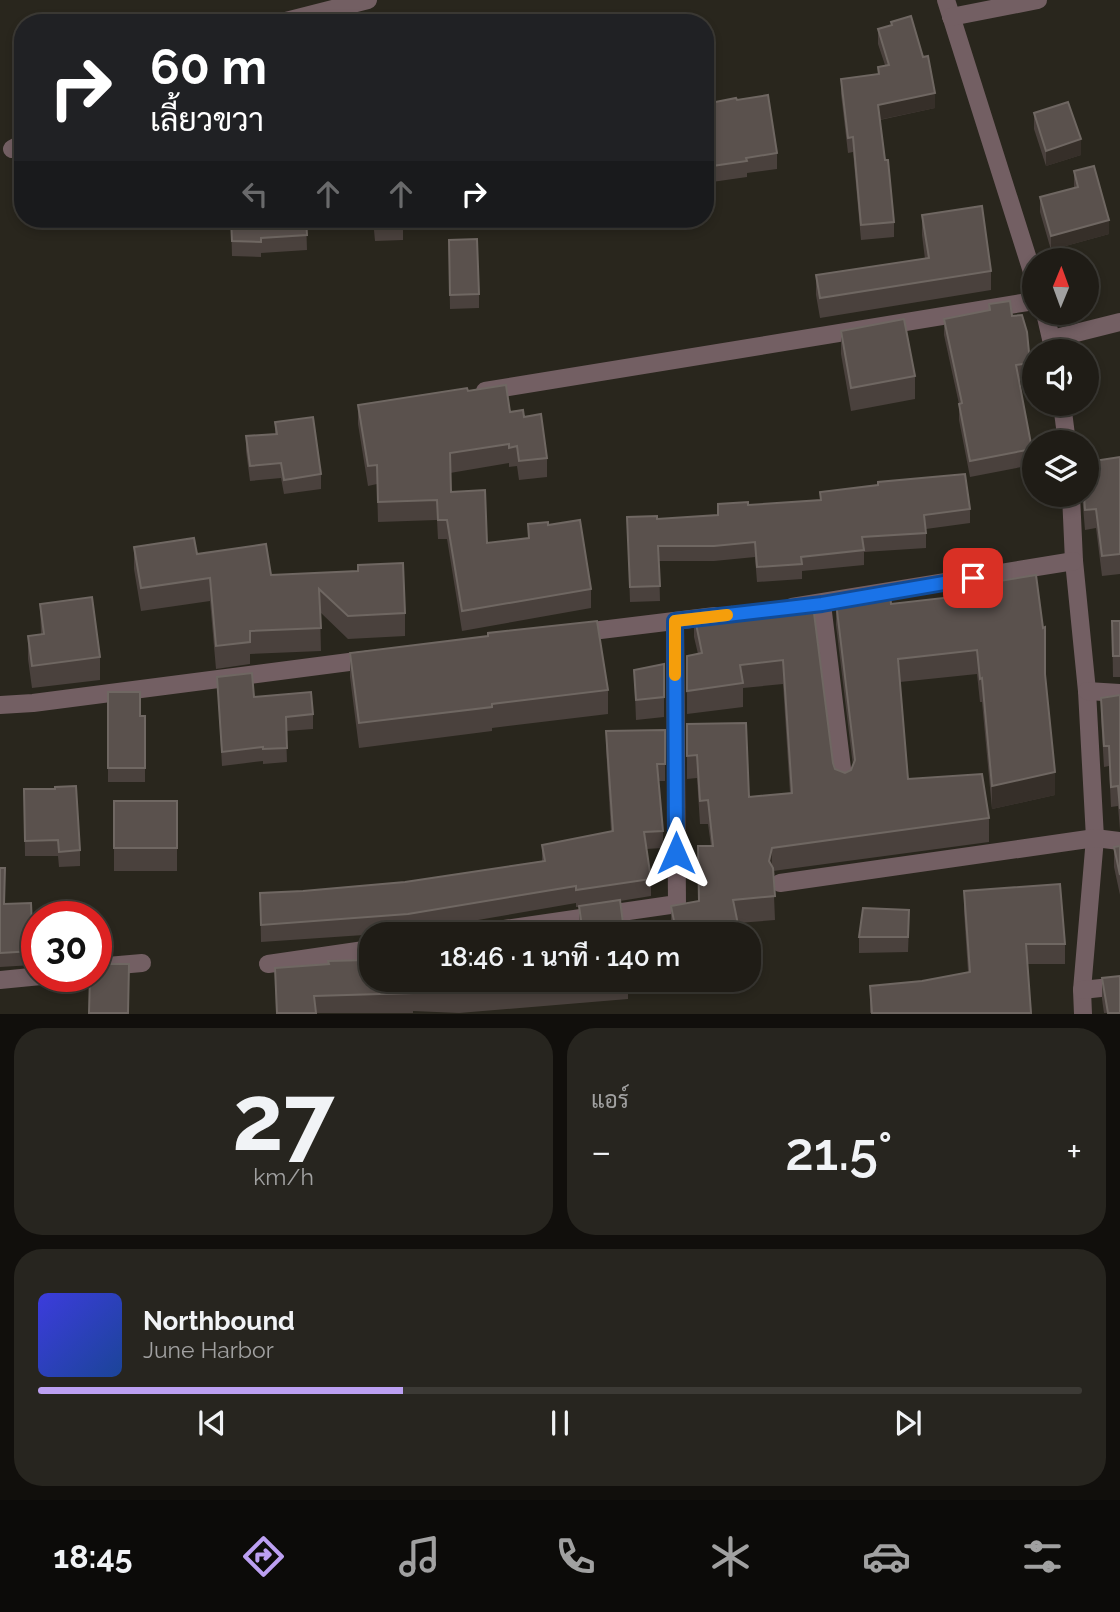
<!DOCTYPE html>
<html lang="th">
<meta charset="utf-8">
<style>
:root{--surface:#1f1c16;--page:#27251f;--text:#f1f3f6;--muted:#a1a1a1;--line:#3c3a35;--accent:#bca0f2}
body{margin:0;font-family:Raleway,Sarabun,sans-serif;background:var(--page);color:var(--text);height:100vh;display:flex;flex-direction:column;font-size:26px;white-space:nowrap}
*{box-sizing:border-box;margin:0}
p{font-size:23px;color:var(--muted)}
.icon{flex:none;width:38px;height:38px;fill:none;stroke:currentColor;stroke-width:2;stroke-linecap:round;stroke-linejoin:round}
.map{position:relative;height:1014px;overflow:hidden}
.details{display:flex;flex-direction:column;gap:14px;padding:14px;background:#110f0c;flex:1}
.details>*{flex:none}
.hud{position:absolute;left:14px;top:14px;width:700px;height:214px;border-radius:28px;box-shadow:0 4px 10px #0003,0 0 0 2px var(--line);background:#202124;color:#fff;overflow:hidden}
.needle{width:46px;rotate:1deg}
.buttons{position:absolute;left:1022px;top:248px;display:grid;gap:14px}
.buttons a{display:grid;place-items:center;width:77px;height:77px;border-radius:50%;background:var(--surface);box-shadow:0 4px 10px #0003,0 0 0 2px var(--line);font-size:35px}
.speed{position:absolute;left:21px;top:901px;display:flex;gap:14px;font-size:35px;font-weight:700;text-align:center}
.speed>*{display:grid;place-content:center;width:91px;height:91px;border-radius:50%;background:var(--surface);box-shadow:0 4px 10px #0003,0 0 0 2px var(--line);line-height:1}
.speed .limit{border:10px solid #d22;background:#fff;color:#111}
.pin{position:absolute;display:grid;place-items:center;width:60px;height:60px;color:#fff;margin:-30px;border-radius:14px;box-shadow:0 4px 10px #0006}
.me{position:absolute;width:77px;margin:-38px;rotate:0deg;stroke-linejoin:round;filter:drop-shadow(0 0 5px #0008)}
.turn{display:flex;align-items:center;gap:24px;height:147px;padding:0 21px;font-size:32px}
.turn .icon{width:91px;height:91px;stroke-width:2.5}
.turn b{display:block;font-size:49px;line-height:60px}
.lanes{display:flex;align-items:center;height:66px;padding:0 21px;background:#0003;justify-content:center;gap:35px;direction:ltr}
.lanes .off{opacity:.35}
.big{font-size:52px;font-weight:600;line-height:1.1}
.details .tile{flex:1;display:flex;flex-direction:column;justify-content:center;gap:10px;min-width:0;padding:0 24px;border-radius:28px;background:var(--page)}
.details .dial{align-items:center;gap:0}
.dial b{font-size:91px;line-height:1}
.song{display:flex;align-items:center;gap:21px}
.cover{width:84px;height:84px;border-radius:10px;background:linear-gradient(135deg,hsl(240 70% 55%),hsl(220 70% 35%))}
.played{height:7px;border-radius:4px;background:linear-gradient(90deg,var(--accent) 35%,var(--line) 35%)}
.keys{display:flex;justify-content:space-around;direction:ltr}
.heat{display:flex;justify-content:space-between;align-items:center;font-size:38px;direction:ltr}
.details .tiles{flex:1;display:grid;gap:14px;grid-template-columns:1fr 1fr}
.tile:last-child{grid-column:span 2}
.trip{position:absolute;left:359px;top:922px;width:402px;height:70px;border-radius:28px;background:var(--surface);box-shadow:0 4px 10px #0003,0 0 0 2px var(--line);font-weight:600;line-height:70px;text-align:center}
.dock{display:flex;height:112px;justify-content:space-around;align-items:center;background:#0c0b09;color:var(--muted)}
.dock .icon{width:49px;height:49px}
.dock .on{color:var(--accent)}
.dock b{font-size:32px;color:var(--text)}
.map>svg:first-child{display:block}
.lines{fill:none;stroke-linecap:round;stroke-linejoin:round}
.minor{stroke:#735f63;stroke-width:18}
.wall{fill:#4a413d}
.shaded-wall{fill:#362f29}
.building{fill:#5a514d;stroke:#6f6762;stroke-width:2}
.route-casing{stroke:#114b97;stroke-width:18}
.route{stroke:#1a73e8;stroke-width:12}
.slow{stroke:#f59e0b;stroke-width:12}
</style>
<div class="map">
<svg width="1120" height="1014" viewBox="0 0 1120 1014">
<rect width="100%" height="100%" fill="#29261d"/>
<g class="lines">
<g class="minor">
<path d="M 946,0 L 1034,278"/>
<path d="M 951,17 L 1038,0"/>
<path d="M 278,23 L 368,0"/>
<path d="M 12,149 L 23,143"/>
<path d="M 1045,313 L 1054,352"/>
<path d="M 1052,339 L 1120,322"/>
<path d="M 485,391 L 1034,301"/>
<path d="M 1062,404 L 1067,443"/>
<path d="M 1071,495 L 1074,561 L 1087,691 L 1095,838 L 1082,990 L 1083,1014"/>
<path d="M 822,604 L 844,785"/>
<path d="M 792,607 L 1074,561"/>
<path d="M 576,633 L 715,616"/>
<path d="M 1087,691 L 1120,693"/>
<path d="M 0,705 L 33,703 L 372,659"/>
<path d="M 780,883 L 1095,838 L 1120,841"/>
<path d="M 470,934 L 677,904 L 675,621"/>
<path d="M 268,964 L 371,949"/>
<path d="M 96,967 L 142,963"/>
<path d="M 0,980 L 41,976"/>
<path d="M 1082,990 L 1120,986"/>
</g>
</g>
<g class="wall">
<path d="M 891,22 L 935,108 L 880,120 L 894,222 L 894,237 L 861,240 L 853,152 L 848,153 L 841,94 L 841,79 L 878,75 L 878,67 L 885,65 L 878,44 L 878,29 L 891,25 Z"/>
<path d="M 737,100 L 777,153 L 777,169 L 747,173 L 747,177 L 705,183 L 705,104 Z"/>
<path d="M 1034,113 L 1081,155 L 1046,166 L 1034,129 Z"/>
<path d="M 1074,171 L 1109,234 L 1051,250 L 1040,212 L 1040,197 L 1074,188 Z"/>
<path d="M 922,215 L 991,271 L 991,290 L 820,318 L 816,295 L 816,275 L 925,259 L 922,235 Z"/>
<path d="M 231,219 L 306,219 L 307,250 L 261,253 L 261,257 L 232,256 Z"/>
<path d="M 373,219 L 403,219 L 403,240 L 375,241 Z"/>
<path d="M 449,254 L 479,294 L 479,308 L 450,309 Z"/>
<path d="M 989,304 L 1012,316 L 1030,363 L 1030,379 L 1019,381 L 1032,449 L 1032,465 L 970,477 L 959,420 L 959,404 L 944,335 L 944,319 L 989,311 Z"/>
<path d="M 841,331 L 915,376 L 915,399 L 851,411 L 841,354 Z"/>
<path d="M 468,391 L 510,412 L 524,417 L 547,458 L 547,477 L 519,480 L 517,466 L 509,467 L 509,463 L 450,473 L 451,492 L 487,543 L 528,538 L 528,524 L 548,525 L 591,589 L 591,608 L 462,631 L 447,539 L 438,539 L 437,520 L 378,522 L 377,484 L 368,486 L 358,424 L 358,405 Z"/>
<path d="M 275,422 L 321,474 L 321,489 L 284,494 L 281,478 L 250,481 L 246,451 L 246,436 L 275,434 Z"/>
<path d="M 1120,457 L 1120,574 L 1102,576 L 1096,528 L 1085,530 L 1082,495 L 1087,495 Z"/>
<path d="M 820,492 L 970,509 L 970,523 L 926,529 L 926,548 L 864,552 L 864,565 L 802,571 L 802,579 L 757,582 L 755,557 L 714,561 L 659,561 L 660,601 L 630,602 L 627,517 L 657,519 L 718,515 L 748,505 L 820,500 Z"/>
<path d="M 134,547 L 197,554 L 405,613 L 405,636 L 348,639 L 320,612 L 321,651 L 250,654 L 250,664 L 216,669 L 210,601 L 141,611 L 134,569 Z"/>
<path d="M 968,586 L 1045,674 L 1055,795 L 992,809 L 982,702 L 980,702 L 977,674 L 900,682 L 908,779 L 989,818 L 989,842 L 773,871 L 775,920 L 738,923 L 740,934 L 580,934 L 579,907 L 576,907 L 576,903 L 408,932 L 261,942 L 260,893 L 303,891 L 405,882 L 542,861 L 542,845 L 611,831 L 606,748 L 606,731 L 665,730 L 665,781 L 658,781 L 663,831 L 663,848 L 646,849 L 651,879 L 651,896 L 620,901 L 623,923 L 671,921 L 671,906 L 698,901 L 698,846 L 711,846 L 708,824 L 700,824 L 697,778 L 687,779 L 687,724 L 749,797 L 790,793 L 783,684 L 743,688 L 743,707 L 687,714 L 687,656 L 698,654 L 694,637 L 694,614 L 732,611 L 810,601 L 833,763 L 835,769 L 845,773 L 851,770 L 853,766 L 836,625 L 836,602 L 891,604 L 968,595 Z"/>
<path d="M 40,604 L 100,657 L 100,680 L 32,688 L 28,659 L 28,636 L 41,634 Z"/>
<path d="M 1112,621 L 1120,621 L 1120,677 L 1113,677 Z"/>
<path d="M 350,653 L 608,690 L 608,714 L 492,728 L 492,731 L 359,748 L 350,677 Z"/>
<path d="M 664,664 L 664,717 L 636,720 L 634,670 Z"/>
<path d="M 217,677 L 254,697 L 313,714 L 313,729 L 286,731 L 287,762 L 263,764 L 263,761 L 222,766 Z"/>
<path d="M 108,692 L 140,716 L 145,716 L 145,782 L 108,782 Z"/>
<path d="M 1120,695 L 1120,830 L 1118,806 L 1111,807 L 1109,766 L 1104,767 L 1101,718 L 1101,698 Z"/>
<path d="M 24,789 L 80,850 L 80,866 L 59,867 L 58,856 L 25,856 Z"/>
<rect x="114" y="801" width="63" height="70"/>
<path d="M 1120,832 L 1120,895 L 1114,867 L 1114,847 L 1120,846 Z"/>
<path d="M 0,868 L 4,904 L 33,951 L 33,965 L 0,967 Z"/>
<path d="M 964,891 L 1065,944 L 1065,964 L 1027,964 L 1031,1013 L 870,1013 L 870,986 L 922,981 L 968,972 L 964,911 Z"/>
<path d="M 909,925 L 908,952 L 859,953 L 859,937 Z"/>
<path d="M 275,968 L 371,980 L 731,980 L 709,984 L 709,991 L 682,994 L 681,989 L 628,989 L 628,999 L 459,1013 L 413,1011 L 413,1013 L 276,1013 Z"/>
<path d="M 1102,978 L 1120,1013 L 1104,1013 L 1102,999 Z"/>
</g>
<g class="shaded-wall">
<path d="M 935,93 L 935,108 L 878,120 L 878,105 Z"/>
<path d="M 1081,139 L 1081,155 L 1046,166 L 1046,151 Z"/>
<path d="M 1109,220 L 1109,234 L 1051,250 L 1051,236 Z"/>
<path d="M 1055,772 L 1055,795 L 992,809 L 992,786 Z"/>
<path d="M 772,848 L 772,871 L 769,861 Z"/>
</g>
<g class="building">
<path d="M 911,16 L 923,57 L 928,56 L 935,93 L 878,105 L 885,160 L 888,160 L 894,222 L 861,225 L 853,137 L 848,138 L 841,79 L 879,74 L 878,67 L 889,65 L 878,29 L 892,25 L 891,22 Z"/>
<path d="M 768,95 L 777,153 L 746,158 L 747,161 L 705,167 L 705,104 L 736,98 L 737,100 Z"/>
<path d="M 1068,102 L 1081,139 L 1046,151 L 1034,113 Z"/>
<path d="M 1094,166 L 1109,220 L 1051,236 L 1040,197 L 1078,187 L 1074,171 Z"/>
<path d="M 982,206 L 991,271 L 820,298 L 816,275 L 929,258 L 922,215 Z"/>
<path d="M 231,219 L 306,219 L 307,235 L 261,238 L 261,242 L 232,241 Z"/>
<path d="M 374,219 L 403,219 L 403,224 L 375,226 Z"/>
<path d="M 477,239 L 479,294 L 450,295 L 449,240 Z"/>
<path d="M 1010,301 L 1012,316 L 1022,315 L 1027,332 L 1030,363 L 1016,365 L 1032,449 L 970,461 L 959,404 L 962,403 L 944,319 L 990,310 L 989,304 Z"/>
<path d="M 904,319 L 915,376 L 851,388 L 841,331 Z"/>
<path d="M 506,385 L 510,412 L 523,410 L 524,417 L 541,414 L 547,458 L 519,461 L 517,446 L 509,448 L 509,444 L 450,453 L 451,492 L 485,490 L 487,543 L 529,538 L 528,524 L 548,522 L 548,525 L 580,520 L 591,589 L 462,611 L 447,520 L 438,520 L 437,500 L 378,502 L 377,465 L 368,466 L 358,405 L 467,388 L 468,391 Z"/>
<path d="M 313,417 L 321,474 L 284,480 L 281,463 L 250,466 L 246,436 L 277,434 L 275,422 Z"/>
<path d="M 1120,457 L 1120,554 L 1102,556 L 1096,509 L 1085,510 L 1084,495 L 1087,495 L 1087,462 Z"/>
<path d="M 965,474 L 970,509 L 924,515 L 926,533 L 862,537 L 864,550 L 801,557 L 802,564 L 757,567 L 755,542 L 714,546 L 658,546 L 660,586 L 630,587 L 627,517 L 657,516 L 657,519 L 718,515 L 718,504 L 748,502 L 748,505 L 821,500 L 820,492 L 878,485 L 878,482 Z"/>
<path d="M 194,538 L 197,554 L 266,544 L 271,575 L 358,571 L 358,565 L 403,563 L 405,613 L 348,616 L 319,589 L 321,628 L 250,631 L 250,642 L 216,646 L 210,578 L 141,588 L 134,547 Z"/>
<path d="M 1036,575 L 1043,628 L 1045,627 L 1045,674 L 1055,772 L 992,786 L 982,678 L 980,679 L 977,650 L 898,659 L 908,779 L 982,774 L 989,818 L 772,848 L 769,861 L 773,868 L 775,896 L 733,900 L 740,934 L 583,934 L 579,906 L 620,900 L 623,923 L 674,921 L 671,906 L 699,901 L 698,846 L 713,846 L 708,800 L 700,801 L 697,755 L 687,756 L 687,724 L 746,723 L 749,797 L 792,793 L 783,660 L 740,665 L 743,683 L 687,691 L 687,656 L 702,653 L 694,614 L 731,607 L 732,611 L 810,601 L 811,605 L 813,605 L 833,763 L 835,769 L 845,773 L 851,770 L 855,760 L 836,602 L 890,594 L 891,604 L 970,595 L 968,586 Z"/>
<path d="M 92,597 L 100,657 L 32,666 L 28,636 L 44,634 L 40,604 Z"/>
<path d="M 597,621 L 608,690 L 492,704 L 492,707 L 359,723 L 350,653 L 488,636 L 488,633 Z"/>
<path d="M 1112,621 L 1120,621 L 1120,656 L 1113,656 Z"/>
<path d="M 664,664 L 664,697 L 636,700 L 634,670 Z"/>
<path d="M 252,673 L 254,697 L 311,692 L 313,714 L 286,717 L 287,748 L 263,749 L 263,747 L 222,752 L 217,677 Z"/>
<path d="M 108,692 L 140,692 L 140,716 L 145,716 L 145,768 L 108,768 Z"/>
<path d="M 1120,695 L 1120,809 L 1118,786 L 1111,787 L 1109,746 L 1104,746 L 1101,698 Z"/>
<path d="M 665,730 L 665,764 L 657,764 L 663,831 L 644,832 L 651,879 L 576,890 L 576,886 L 408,914 L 261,925 L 260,893 L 303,891 L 405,882 L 545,861 L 542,845 L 613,831 L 606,731 Z"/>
<path d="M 76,786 L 80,850 L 59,852 L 58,840 L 25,841 L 24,789 L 55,789 L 55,787 Z"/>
<rect x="114" y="801" width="63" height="47"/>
<path d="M 1120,846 L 1120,875 L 1114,847 Z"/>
<path d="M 0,868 L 5,868 L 4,904 L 31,903 L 33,951 L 0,953 Z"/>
<path d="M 1060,884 L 1065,944 L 1026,944 L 1031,1013 L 872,1013 L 870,986 L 922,981 L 970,972 L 964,891 Z"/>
<path d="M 863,908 L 909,910 L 908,937 L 859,937 Z"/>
<path d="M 368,960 L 369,964 L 371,963 L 371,980 L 573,980 L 459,990 L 413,988 L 413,993 L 314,996 L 316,1013 L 277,1013 L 275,968 L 329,964 L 328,961 Z"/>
<path d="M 96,964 L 129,964 L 128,1013 L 89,1013 L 90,976 L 96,976 Z"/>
<path d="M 1120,976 L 1120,1013 L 1108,1013 L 1102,978 Z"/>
</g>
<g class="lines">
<g class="route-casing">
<path id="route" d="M 676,853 L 675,621 L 822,604 L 973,578"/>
</g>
<use href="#route" class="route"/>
<path class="slow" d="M 675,675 L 675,621 L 727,615"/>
</g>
</svg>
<div class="buttons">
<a><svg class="needle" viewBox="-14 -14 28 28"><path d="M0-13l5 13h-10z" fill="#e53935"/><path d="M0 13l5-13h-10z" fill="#a1a1a1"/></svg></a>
<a><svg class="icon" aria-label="sound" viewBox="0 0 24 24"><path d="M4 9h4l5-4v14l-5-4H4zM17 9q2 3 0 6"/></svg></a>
<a><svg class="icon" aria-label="layers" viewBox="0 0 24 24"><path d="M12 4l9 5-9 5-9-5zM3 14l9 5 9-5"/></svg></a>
</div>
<div class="speed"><div class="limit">30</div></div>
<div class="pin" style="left:973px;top:578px;background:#d93025"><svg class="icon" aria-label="arrive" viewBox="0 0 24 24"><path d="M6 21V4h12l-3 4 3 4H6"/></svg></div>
<svg class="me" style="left:676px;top:853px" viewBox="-20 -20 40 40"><path d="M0-17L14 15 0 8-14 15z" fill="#1a73e8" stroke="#fff" stroke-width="4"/></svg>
<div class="trip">18:46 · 1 นาที · 140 m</div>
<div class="hud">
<div class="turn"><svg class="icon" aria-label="right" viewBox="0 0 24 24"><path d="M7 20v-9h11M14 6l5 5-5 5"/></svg><div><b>60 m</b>เลี้ยวขวา</div></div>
<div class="lanes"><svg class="icon off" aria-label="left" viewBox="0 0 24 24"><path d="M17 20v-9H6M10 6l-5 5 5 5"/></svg><svg class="icon off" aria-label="ahead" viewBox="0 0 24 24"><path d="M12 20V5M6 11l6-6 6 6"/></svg><svg class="icon off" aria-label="ahead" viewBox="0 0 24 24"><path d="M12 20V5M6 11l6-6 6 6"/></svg><svg class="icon" aria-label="right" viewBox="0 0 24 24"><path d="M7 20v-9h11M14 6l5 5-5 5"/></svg></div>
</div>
</div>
<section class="details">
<div class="tiles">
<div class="tile dial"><b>27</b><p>km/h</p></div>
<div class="tile"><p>แอร์</p>
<div class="heat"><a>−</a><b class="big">21.5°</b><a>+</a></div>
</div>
<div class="tile">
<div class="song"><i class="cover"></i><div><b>Northbound</b><p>June Harbor</p></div></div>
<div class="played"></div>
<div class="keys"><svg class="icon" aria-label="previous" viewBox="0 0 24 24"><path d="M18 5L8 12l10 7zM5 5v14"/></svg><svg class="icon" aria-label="pause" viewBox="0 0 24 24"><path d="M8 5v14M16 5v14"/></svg><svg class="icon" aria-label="next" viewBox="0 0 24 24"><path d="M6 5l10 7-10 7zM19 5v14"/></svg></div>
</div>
</div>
</section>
<nav class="dock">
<b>18:45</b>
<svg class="icon on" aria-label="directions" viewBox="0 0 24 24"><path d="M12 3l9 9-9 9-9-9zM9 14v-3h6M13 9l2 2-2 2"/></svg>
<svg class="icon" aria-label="music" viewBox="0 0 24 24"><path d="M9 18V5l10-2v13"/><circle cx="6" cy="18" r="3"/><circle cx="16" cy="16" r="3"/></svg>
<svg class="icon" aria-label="phone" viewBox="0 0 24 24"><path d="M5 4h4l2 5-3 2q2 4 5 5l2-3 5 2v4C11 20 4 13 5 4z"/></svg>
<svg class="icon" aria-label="climate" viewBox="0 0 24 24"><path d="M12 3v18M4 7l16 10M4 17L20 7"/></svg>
<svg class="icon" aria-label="car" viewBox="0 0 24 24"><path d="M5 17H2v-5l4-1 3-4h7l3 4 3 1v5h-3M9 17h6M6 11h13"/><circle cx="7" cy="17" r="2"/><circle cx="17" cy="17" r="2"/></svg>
<svg class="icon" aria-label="filters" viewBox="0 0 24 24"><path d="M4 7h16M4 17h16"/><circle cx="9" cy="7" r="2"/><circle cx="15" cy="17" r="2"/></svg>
</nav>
